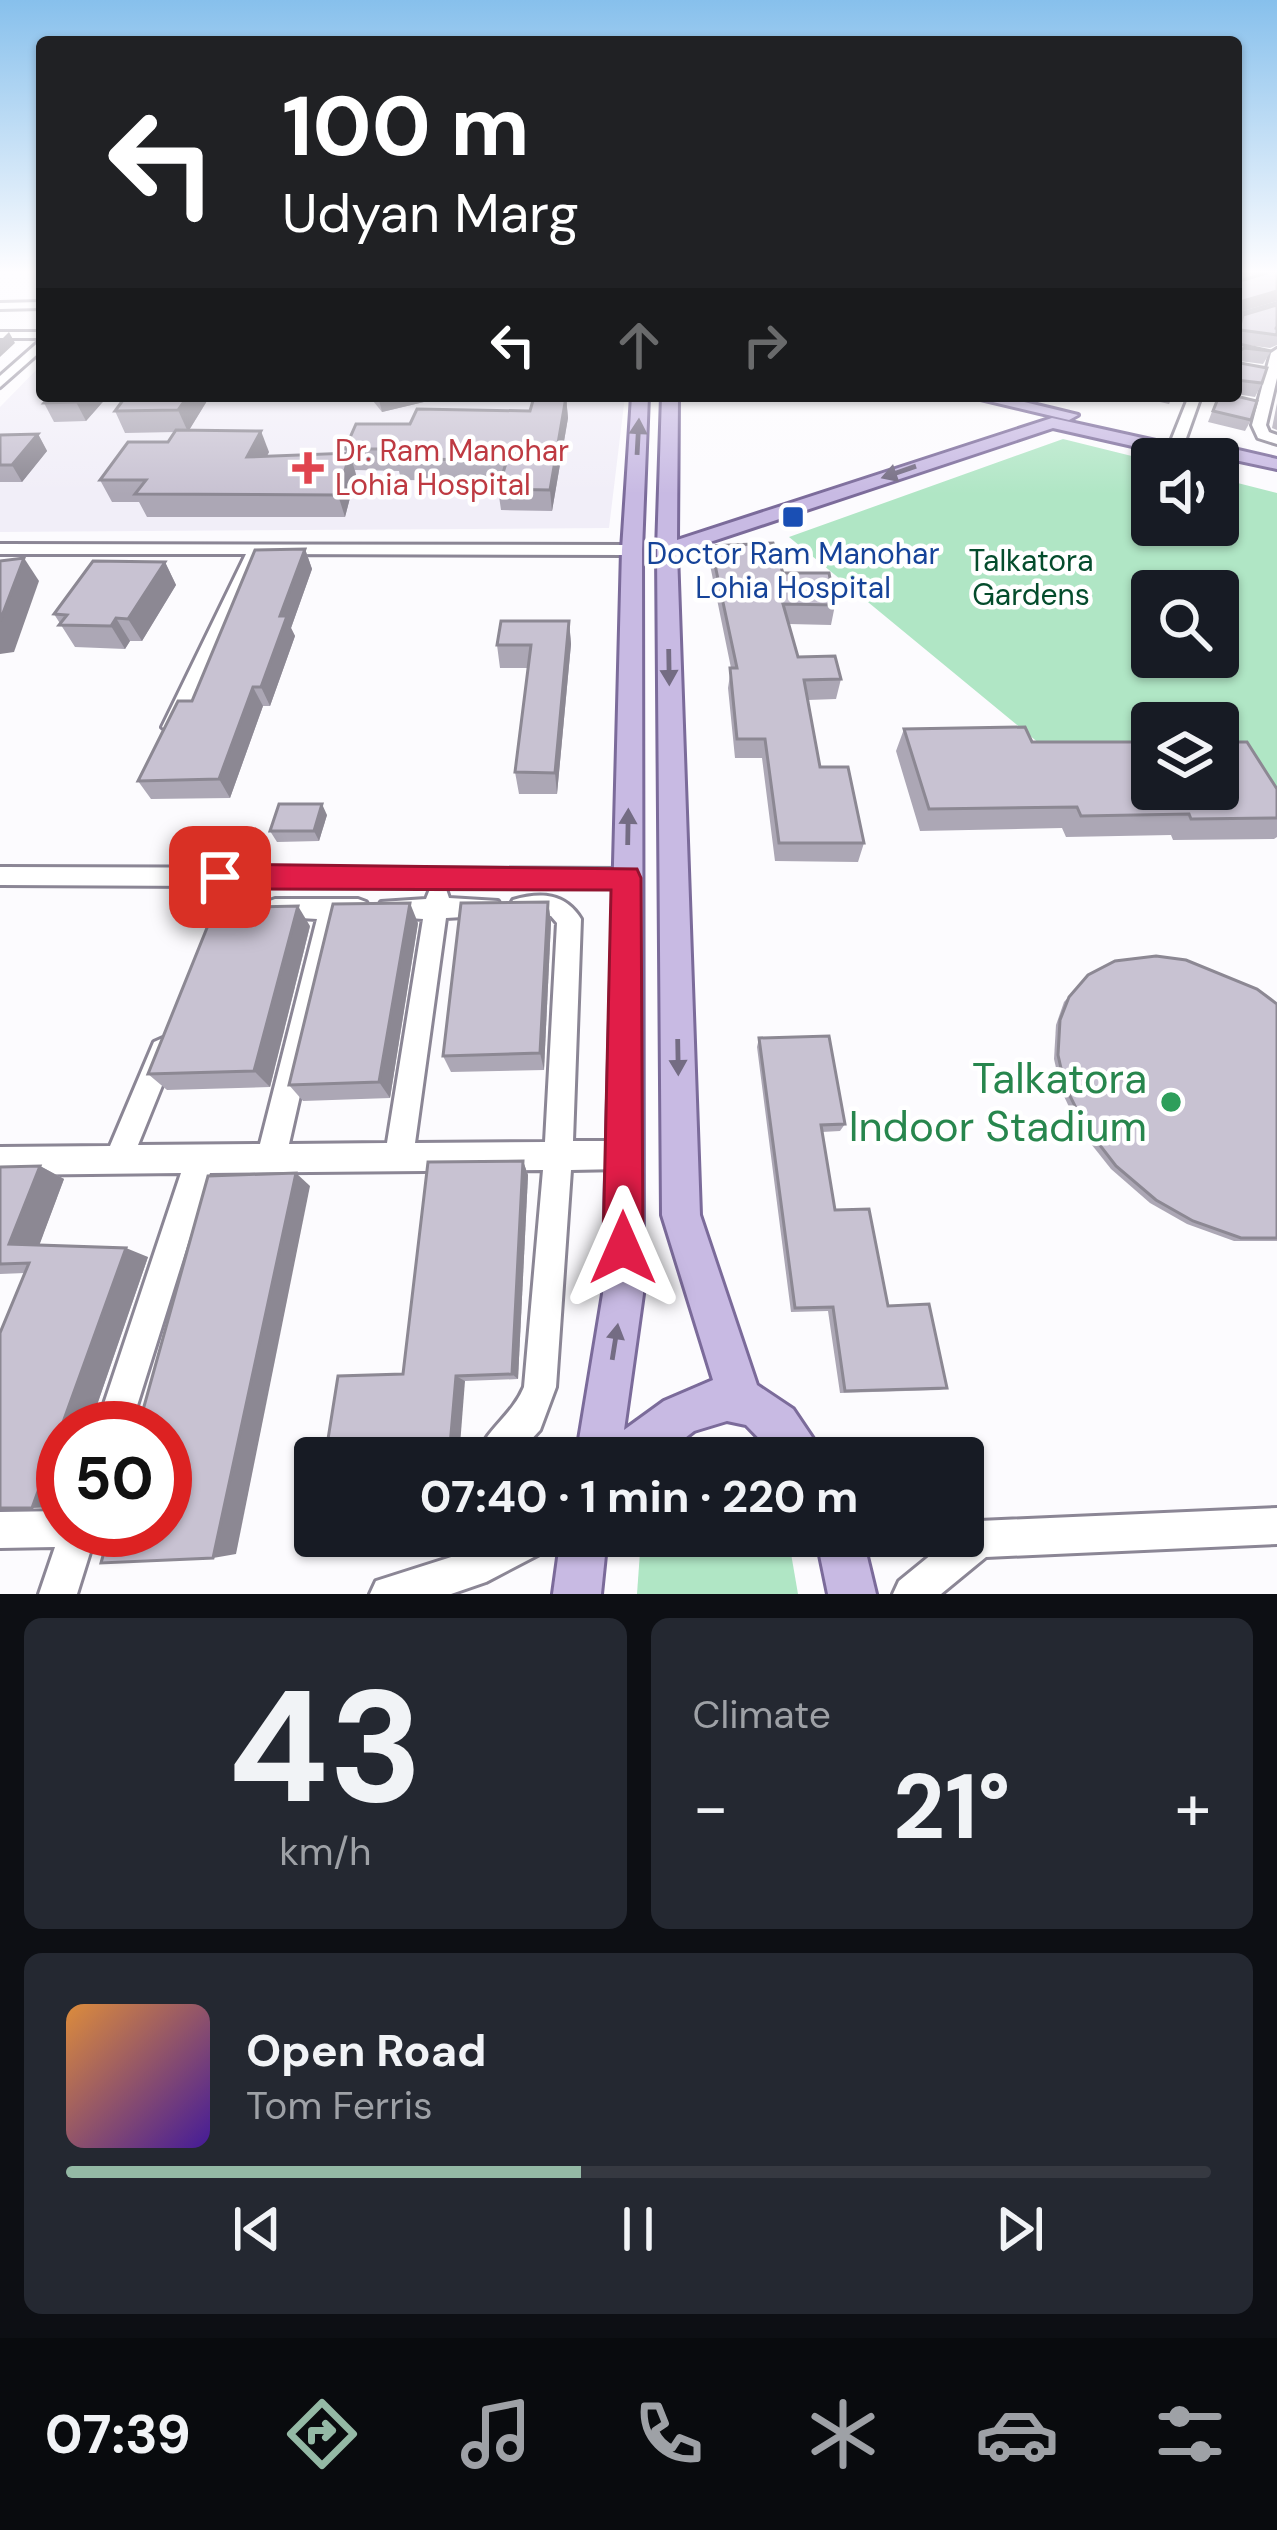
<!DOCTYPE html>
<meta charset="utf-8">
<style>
:root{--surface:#171b24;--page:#242831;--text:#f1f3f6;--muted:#9ea1a6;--line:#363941;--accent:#94b9a5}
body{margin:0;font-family:"DM Sans",sans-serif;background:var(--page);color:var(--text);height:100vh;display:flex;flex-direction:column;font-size:45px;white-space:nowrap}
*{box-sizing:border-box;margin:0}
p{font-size:39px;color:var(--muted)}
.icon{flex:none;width:66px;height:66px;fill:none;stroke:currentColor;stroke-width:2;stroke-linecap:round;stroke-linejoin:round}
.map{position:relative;height:1594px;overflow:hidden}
.drawer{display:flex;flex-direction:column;gap:24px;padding:24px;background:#0d0f14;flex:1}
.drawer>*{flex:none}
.top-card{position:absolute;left:36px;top:36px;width:1206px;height:366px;border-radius:12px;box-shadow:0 3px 9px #0004;background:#202124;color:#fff;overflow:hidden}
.fabs{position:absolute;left:1131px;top:438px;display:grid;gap:24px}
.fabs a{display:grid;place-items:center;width:108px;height:108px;border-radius:12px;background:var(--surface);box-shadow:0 3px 9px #0004;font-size:60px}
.speed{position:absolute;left:36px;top:1401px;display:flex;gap:24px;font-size:60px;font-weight:700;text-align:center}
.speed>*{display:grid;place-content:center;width:156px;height:156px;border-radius:50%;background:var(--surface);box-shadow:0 3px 9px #0004;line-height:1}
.speed .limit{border:18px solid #d22;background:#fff;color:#111}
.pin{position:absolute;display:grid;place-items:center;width:102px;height:102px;color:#fff;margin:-51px;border-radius:24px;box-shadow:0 6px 18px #0006}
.me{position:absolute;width:132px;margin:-66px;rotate:0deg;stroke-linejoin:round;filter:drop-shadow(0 0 9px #0008)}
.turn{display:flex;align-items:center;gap:42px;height:252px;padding:0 48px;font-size:54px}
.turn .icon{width:156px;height:156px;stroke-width:2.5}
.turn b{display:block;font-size:84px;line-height:102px}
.lanes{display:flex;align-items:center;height:114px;padding:0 48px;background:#0003;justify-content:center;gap:60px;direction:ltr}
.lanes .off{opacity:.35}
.big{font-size:90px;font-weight:700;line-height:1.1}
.drawer .card{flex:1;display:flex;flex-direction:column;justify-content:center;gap:18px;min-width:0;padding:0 42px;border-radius:18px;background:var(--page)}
.drawer .dial{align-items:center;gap:0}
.dial b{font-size:156px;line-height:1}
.song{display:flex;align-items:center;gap:36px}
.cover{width:144px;height:144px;border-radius:18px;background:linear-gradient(135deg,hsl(30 70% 55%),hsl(260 70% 35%))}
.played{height:12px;border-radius:6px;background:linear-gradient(90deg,var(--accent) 45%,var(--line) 45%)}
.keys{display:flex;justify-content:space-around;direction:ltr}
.heat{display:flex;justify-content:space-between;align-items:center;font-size:66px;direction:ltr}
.drawer .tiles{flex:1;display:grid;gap:24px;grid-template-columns:1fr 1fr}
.card:last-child{grid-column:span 2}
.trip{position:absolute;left:294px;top:1437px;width:690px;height:120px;border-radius:12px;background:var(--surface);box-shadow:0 3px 9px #0004;font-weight:700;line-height:120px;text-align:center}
.menu{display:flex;height:192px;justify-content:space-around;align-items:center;background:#090b0e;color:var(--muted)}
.menu .icon{width:84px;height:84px}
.menu .selected{color:var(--accent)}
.menu b{font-size:54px;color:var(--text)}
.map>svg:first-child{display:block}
.built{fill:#f1eef8}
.green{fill:#b0e6c5;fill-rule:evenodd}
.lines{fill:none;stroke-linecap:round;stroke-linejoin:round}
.minor-casing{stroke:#8b8695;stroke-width:6}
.major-casing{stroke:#7b6b9a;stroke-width:6}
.minor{fill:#fff;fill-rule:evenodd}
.major{fill:#c8bae3;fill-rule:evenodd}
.wall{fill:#aca7b5}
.shaded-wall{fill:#8c8893}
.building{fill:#c8c2d2;stroke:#8c8893;stroke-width:3}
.oneway{fill:#746c83}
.route{fill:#e11d48;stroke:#92132f;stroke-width:3}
.health-dot{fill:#e0444e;stroke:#fff;stroke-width:4.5}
.transit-dot{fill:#1a4fb4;stroke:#fff;stroke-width:4.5}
.leisure-dot{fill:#2e9e5b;stroke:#fff;stroke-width:4.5}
.labels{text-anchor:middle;stroke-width:9;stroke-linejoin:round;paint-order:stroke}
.far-health-label{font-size:30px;fill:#be3a42;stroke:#fff;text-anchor:start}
.far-transit-label{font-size:30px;fill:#164399;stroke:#fff}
.far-park-label{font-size:30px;fill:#044c2c;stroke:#fff}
.near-leisure-label{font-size:42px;fill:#27864d;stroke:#fff;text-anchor:end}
</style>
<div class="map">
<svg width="1277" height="1594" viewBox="0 0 1277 1594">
<rect width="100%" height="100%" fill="#fcfbfe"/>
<path class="built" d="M 42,364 L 42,396 L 625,396 L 609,528 L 0,532 L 0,407 Z"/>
<g class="green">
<path d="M 1063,439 L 1152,461 L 1152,525 L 1218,525 L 1218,478 L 1277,493 L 1277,836 L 1218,763 L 1218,723 L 1152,723 L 1152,760 L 1057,758 L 789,537 ZM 1152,591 L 1218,591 L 1218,657 L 1152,657 Z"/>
<path d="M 646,1536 L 788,1536 L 798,1594 L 637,1594 L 640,1552 Z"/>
</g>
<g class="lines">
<g class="minor-casing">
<g id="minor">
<path d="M 42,302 L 42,308 L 0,309 L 0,303 Z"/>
<path d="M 1277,304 L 1277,311 L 1236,323 L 1236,316 Z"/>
<rect x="0" y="332" width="42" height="6"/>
<path d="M 42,339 L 42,350 L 0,387 L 0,376 Z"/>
<path d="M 1277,349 L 1277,378 L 1266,425 L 1269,432 L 1277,435 L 1277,444 L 1258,438 L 1252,425 L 1271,353 Z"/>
<path d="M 1189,396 L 1201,396 L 1185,441 L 1173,444 L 1171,441 Z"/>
<path d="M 0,544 L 632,545 L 640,550 L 632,555 L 263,554 L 182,727 L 172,734 L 162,727 L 246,554 L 0,554 Z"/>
<path d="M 0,867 L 626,869 L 634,871 L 637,878 L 634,885 L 626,887 L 440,887 L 446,889 L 449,898 L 498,901 L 502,908 L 498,915 L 446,918 L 415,1143 L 545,1142 L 557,923 L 551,916 L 513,914 L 509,907 L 513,900 C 541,892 565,893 581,919 L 573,1141 L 623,1141 L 633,1145 L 637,1155 L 633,1165 L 623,1169 L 571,1170 L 556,1387 L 540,1430 L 514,1458 L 480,1458 L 478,1453 C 489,1427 512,1415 524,1387 L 543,1170 L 210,1173 L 130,1428 L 96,1428 L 181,1173 L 0,1175 L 0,1147 L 110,1146 L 154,1042 L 163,1038 L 172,1042 L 176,1051 L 138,1145 L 260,1144 L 317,919 L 267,916 L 263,909 L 267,902 L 275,899 L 358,899 L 366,902 L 370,909 L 366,916 L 340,919 L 289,1144 L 387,1143 L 423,919 L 381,916 L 377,909 L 381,902 L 426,899 L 430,889 L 436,887 L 0,885 Z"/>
<path d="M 1277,1508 L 1277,1544 L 986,1557 L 941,1594 L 893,1594 L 899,1581 L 948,1541 L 946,1536 L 963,1536 L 963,1516 L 979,1521 Z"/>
<path d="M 63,1511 L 63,1530 L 97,1530 L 77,1594 L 39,1594 L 55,1547 L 0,1548 L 0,1512 Z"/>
<path d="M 499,1536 L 554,1536 L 549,1549 L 486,1582 L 451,1594 L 370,1594 L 376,1581 L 467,1552 Z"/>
</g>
</g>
<g class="major-casing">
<g id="major">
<path d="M 632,396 L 648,396 L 642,550 L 643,1294 L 624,1430 L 664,1401 L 713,1380 L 662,1215 L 657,550 L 662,396 L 678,396 L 677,540 L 1052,418 L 1192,449 L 1193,442 L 1199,441 L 1277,459 L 1277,469 L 1221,457 L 1218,463 L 1218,459 L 1190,459 L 1053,428 L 677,553 L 700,1215 L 757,1385 L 793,1409 L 826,1458 L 778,1458 L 746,1425 L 727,1421 L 694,1431 L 659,1458 L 576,1458 L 603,1294 L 622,550 Z"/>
<path d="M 968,396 L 1000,396 L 1078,415 L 1069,420 Z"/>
<path d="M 561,1536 L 607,1536 L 601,1594 L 553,1594 Z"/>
<path d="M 816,1536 L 862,1536 L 876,1594 L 828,1594 Z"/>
</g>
</g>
<use href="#minor" class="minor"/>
<use href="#major" class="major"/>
</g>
<g class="wall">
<path d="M 1236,271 L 1277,271 L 1277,301 L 1236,313 L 1242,281 L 1236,278 Z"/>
<path d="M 1277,305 L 1277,345 L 1270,348 L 1239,344 L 1271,351 L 1263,364 L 1239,361 L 1262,383 L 1255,397 L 1236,394 L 1236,328 L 1243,315 Z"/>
<path d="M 50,396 L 108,396 L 86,421 L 54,422 L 44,403 Z"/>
<path d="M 126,396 L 210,396 L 189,430 L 269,452 L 267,456 L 346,453 L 345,449 L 410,424 L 530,411 L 566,397 L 568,418 L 552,511 L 501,510 L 498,489 L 500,481 L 401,480 L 399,471 L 355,470 L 356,475 L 345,517 L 147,517 L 139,502 L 112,502 L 100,480 L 168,442 L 175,432 L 125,433 L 115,411 Z"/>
<path d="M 369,396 L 449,396 L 382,412 Z"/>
<path d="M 1133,396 L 1173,396 L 1169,404 Z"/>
<path d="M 1218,396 L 1251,420 L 1245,431 L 1208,422 Z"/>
<path d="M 1277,403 L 1277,430 L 1272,428 Z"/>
<path d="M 38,434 L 47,451 L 22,482 L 0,482 L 0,435 Z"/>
<path d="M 711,546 L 783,573 L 835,605 L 831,625 L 789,624 L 798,657 L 841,679 L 836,699 L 808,700 L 820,767 L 864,843 L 858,862 L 775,861 L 762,758 L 735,758 L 728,688 L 731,668 L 710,565 Z"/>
<path d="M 305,549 L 312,569 L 291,628 L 295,636 L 270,706 L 263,706 L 230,798 L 151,799 L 138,781 L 192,701 Z"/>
<path d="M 165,562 L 176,585 L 142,641 L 130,641 L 125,649 L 75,647 L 54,614 Z"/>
<path d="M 569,621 L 571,644 L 557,794 L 519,794 L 515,772 L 529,668 L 500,668 L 497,645 Z"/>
<path d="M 904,729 L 1032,742 L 1277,789 L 1277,837 L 1274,839 L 1173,840 L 1171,835 L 1066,837 L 1062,828 L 920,831 L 896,751 Z"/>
<path d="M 327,815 L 319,841 L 277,842 L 270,831 Z"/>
<path d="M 548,902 L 551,922 L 544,1070 L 451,1072 L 443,1056 Z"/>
<path d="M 418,923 L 390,1098 L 303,1101 L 289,1085 Z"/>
<path d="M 310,926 L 270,1087 L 167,1090 L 148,1074 Z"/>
<path d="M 1088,975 L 1277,1004 L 1277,1241 L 1234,1241 L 1187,1224 L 1150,1203 L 1111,1169 L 1080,1130 L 1061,1090 L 1054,1059 L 1056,1025 L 1064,1002 Z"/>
<path d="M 759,1038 L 845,1124 L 840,1131 L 822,1132 L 835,1210 L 888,1306 L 947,1388 L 939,1390 L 840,1393 L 828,1311 L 791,1312 L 757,1047 Z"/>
<path d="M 523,1161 L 528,1175 L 518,1379 L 465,1381 L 403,1374 Z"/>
<path d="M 40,1166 L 64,1179 L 39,1245 L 148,1257 L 62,1507 L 25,1273 L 0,1274 L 0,1167 Z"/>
</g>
<g class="shaded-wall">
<path d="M 1277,291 L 1277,301 L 1236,313 L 1236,303 Z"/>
<path d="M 9,332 L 15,343 L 0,357 L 0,341 Z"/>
<path d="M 81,396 L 108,396 L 86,421 L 76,402 Z"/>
<path d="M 188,396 L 210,396 L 188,432 L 178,410 Z"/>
<path d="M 378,396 L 449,396 L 382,412 Z"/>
<path d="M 566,397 L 568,418 L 552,511 L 550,490 Z"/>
<path d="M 261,431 L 269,452 L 255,478 L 247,457 Z"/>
<path d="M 38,434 L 47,451 L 22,482 L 12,465 Z"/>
<path d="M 350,453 L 356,475 L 345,517 L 338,495 Z"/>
<path d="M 305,549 L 312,569 L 291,628 L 295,636 L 270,706 L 261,687 L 280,616 Z"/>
<path d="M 24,558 L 39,581 L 14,652 L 0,654 L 0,621 Z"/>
<path d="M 165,562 L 176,585 L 142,641 L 128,619 Z"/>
<path d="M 116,618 L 130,641 L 125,649 L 111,626 Z"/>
<path d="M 569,621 L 571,644 L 557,794 L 555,773 Z"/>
<path d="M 253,687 L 263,706 L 230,798 L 219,779 Z"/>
<path d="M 322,804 L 327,815 L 319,841 L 314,831 Z"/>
<path d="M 548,902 L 551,922 L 544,1070 L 540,1053 Z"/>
<path d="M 410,903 L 418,923 L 390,1098 L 379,1082 Z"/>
<path d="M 298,906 L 310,926 L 270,1087 L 254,1071 Z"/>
<path d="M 523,1161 L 528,1175 L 518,1379 L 512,1374 Z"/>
<path d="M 40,1166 L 64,1179 L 36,1254 L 9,1244 Z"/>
<path d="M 296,1173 L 310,1186 L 236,1554 L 213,1558 Z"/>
<path d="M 126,1248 L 148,1257 L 89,1428 L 63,1428 L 62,1507 L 32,1508 Z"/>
<path d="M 456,1376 L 465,1381 L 459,1458 L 449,1458 Z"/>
</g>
<g class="building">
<path d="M 1254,271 L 1277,271 L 1277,291 L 1236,303 L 1236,282 L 1264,274 Z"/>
<path d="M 1277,305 L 1277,328 L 1275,328 L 1277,329 L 1277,335 L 1240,330 L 1239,344 L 1271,351 L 1244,348 L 1238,352 L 1240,363 L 1267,368 L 1262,383 L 1236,380 L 1236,339 L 1243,315 Z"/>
<path d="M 50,396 L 81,396 L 76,402 L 44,403 Z"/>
<path d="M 126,396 L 188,396 L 178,410 L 115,411 Z"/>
<path d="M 1219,396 L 1236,396 L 1257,401 L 1251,420 L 1213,411 Z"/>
<path d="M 534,397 L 566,397 L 550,490 L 498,489 L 507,460 L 396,459 L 400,449 L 345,449 L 356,424 L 410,424 L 417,409 L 530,411 Z"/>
<path d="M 176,430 L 261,431 L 247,457 L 350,453 L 338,495 L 135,494 L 146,480 L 100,480 L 128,442 L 168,442 Z"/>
<path d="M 38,434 L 12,465 L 0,465 L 0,435 Z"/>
<path d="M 773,543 L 783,573 L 829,573 L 835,605 L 783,604 L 798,657 L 835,656 L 841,679 L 804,680 L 820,767 L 848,767 L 864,843 L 779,843 L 765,739 L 737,739 L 730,668 L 737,668 L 711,546 Z"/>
<path d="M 305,549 L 280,616 L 287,616 L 261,687 L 253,687 L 219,779 L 138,781 L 178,701 L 192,701 L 255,550 Z"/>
<path d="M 24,558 L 0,621 L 0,561 Z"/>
<path d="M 93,561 L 165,562 L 128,619 L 116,618 L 111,626 L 59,625 L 67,615 L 54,614 Z"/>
<path d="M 501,621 L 569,621 L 555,773 L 515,772 L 531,645 L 497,645 Z"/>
<path d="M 1025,727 L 1032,742 L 1152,742 L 1152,789 L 1218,789 L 1218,742 L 1247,742 L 1277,789 L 1277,818 L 1191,819 L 1189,814 L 1081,816 L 1077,807 L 929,809 L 904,729 Z"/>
<path d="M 279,804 L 322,804 L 314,831 L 270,831 Z"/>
<path d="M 548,902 L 540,1053 L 443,1056 L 461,903 Z"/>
<path d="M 410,903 L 379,1082 L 289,1085 L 333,904 Z"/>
<path d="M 298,906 L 254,1071 L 148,1074 L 215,908 Z"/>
<path d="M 1156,956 L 1186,960 L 1257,989 L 1277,1004 L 1277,1238 L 1241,1238 L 1193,1221 L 1156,1200 L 1116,1166 L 1085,1126 L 1065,1086 L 1058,1055 L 1060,1020 L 1069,997 L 1088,975 L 1115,961 Z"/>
<path d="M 829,1036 L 845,1124 L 821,1125 L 835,1210 L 869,1209 L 888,1306 L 929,1304 L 947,1388 L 845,1391 L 833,1307 L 795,1308 L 759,1038 Z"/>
<path d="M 523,1161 L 512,1374 L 456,1376 L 449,1458 L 325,1458 L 338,1376 L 403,1374 L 428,1162 Z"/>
<path d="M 40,1166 L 9,1244 L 126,1248 L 32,1508 L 0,1508 L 0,1333 L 29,1263 L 0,1264 L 0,1167 Z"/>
<path d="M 296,1173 L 213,1558 L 101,1563 L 110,1530 L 165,1530 L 165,1428 L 138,1428 L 208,1176 Z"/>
</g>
<defs><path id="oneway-solid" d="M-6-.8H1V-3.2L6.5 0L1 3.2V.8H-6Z" transform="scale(3)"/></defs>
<g class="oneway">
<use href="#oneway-solid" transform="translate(638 437) rotate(-87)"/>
<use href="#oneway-solid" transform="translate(899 472) rotate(161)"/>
<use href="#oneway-solid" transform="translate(669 667) rotate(89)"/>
<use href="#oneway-solid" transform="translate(628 827) rotate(-89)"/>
<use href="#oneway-solid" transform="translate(678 1057) rotate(89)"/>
<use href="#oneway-solid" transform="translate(615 1342) rotate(-81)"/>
</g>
<linearGradient id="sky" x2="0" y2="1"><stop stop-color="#87c0ec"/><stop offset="0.55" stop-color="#fefdff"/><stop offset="1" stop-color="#fefdff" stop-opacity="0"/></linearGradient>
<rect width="1277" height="494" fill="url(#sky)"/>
<path class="route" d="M 220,864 L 637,869 L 641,878 L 643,1248 L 637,1262 L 623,1268 L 609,1262 L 603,1248 L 611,890 L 220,889 L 210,885 L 205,877 L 210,868 Z"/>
<path class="health-dot" d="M302 450h12v12h12v12h-12v12h-12v-12h-12v-12h12z"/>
<rect class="transit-dot" x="781" y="505" width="24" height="24" rx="6"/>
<circle class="leisure-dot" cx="1171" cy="1102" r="12"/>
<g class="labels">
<g class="far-health-label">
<text x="335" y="461">Dr. Ram Manohar<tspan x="335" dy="34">Lohia Hospital</tspan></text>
</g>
<g class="far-transit-label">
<text x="793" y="564">Doctor Ram Manohar<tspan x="793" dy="34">Lohia Hospital</tspan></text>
</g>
<g class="far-park-label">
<text x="1031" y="571">Talkatora<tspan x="1031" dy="34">Gardens</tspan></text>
</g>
<g class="near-leisure-label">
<text x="1147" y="1093">Talkatora<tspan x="1147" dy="48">Indoor Stadium</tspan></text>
</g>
</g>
</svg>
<div class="fabs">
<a><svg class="icon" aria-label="sound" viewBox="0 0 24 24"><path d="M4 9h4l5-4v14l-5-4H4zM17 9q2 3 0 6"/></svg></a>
<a><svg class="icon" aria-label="search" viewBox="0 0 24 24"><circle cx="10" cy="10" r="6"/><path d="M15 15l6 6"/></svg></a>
<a><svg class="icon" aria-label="layers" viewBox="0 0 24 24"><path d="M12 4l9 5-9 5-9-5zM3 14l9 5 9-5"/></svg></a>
</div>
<div class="speed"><div class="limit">50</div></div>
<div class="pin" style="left:220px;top:877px;background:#d93025"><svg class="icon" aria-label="arrive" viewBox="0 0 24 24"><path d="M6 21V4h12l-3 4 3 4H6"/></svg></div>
<svg class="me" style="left:623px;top:1248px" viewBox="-20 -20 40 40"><path d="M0-17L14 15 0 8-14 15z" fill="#e11d48" stroke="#fff" stroke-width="4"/></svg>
<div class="trip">07:40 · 1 min · 220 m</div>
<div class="top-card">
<div class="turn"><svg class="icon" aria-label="left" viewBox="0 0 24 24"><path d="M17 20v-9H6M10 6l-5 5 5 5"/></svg><div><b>100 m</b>Udyan Marg</div></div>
<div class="lanes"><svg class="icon" aria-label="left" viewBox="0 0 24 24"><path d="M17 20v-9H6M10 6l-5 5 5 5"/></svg><svg class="icon off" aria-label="ahead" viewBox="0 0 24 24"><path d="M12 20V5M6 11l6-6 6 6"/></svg><svg class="icon off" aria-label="right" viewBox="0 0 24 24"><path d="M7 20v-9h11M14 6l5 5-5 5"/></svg></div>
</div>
</div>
<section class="drawer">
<div class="tiles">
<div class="card dial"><b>43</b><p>km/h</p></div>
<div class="card"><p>Climate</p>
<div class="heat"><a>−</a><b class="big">21°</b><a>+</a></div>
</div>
<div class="card">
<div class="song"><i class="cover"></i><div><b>Open Road</b><p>Tom Ferris</p></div></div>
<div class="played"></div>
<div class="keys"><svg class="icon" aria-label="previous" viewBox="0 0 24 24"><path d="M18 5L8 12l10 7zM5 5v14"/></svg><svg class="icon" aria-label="pause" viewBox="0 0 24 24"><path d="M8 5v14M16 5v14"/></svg><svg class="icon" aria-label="next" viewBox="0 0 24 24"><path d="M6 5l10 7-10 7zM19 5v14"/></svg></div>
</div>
</div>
</section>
<nav class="menu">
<b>07:39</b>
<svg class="icon selected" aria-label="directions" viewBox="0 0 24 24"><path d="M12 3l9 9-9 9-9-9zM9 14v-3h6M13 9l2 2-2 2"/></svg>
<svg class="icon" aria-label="music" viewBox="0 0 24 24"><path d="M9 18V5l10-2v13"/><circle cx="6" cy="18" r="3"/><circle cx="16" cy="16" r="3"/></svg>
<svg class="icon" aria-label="phone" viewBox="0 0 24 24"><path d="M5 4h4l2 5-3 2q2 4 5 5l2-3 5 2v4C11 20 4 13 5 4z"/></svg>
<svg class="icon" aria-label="climate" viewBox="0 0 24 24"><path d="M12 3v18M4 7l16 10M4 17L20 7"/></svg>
<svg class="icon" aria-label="car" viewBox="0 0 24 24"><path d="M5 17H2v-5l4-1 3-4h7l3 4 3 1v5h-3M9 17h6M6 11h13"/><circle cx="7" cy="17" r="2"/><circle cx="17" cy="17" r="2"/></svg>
<svg class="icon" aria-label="filters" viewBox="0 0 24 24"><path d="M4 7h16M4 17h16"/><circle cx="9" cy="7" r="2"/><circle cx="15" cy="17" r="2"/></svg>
</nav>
